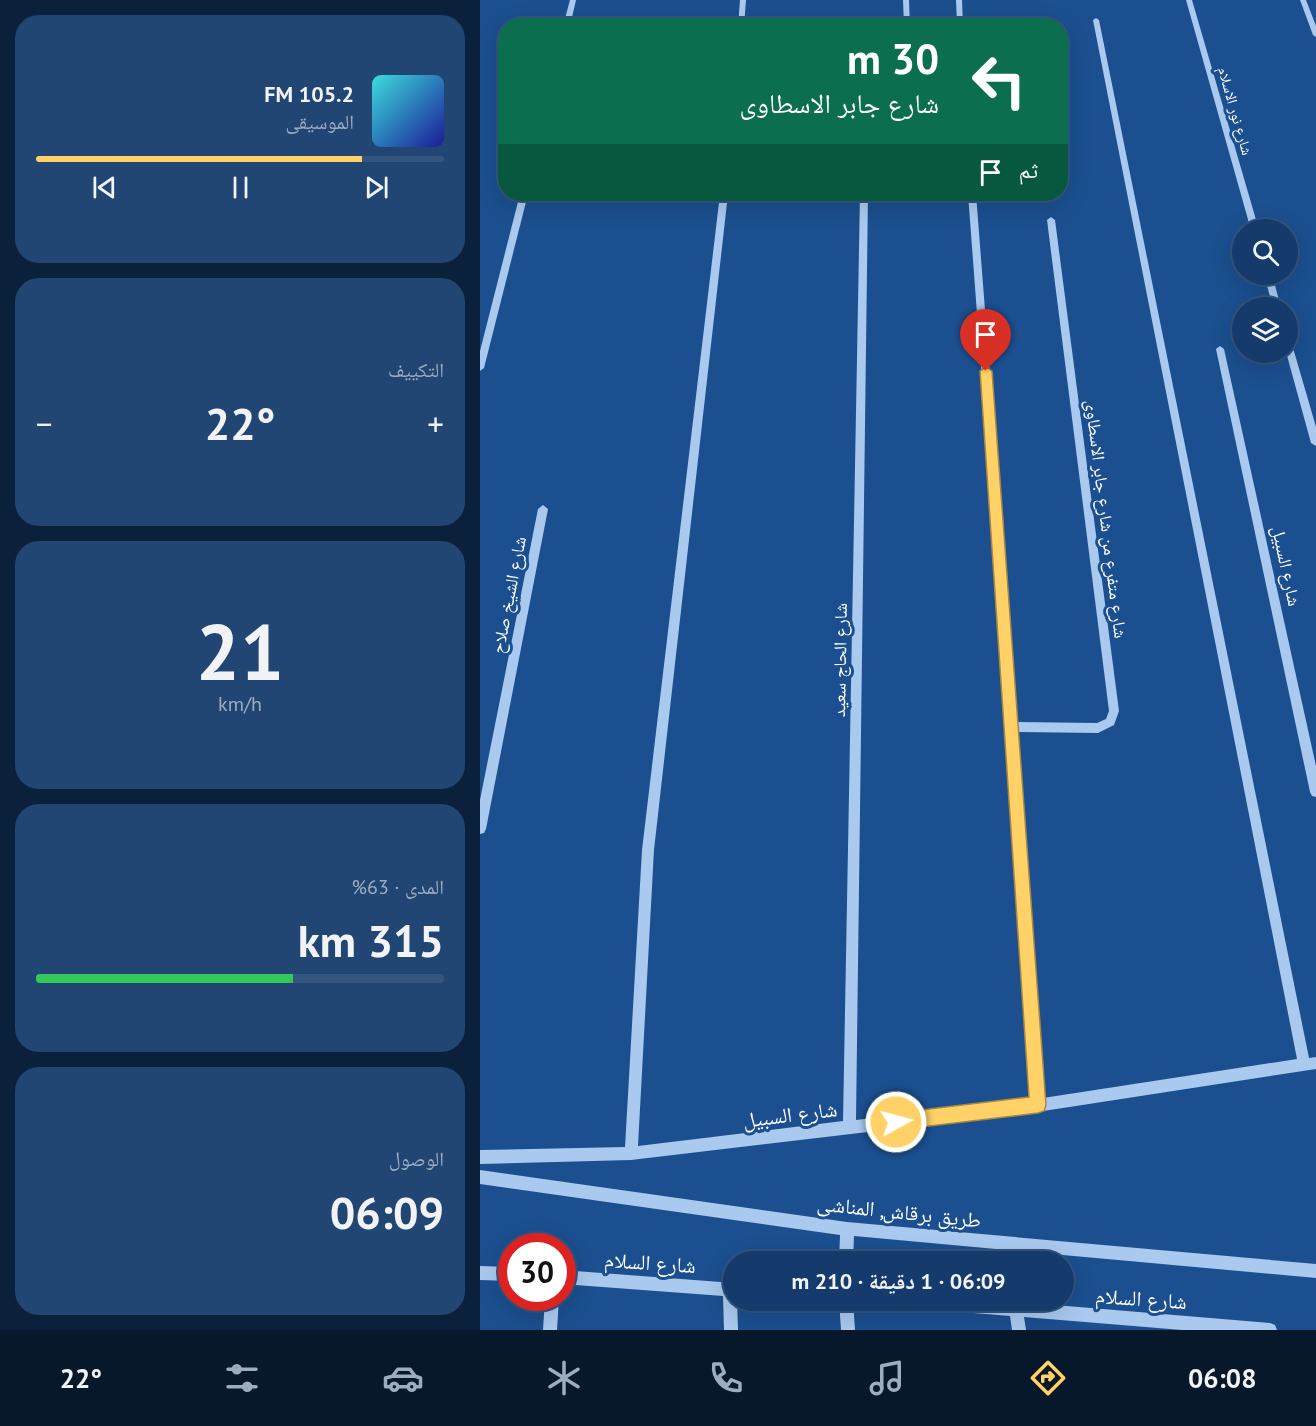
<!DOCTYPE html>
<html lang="ar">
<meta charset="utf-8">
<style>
:root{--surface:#143b6b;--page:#214673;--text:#f1f3f6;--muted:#9dadc1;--line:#33557e;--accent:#ffd166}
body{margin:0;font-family:"PT Sans","Noto Naskh Arabic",sans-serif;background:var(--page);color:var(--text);direction:rtl;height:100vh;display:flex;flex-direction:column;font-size:22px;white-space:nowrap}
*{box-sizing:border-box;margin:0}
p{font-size:20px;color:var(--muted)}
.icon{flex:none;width:33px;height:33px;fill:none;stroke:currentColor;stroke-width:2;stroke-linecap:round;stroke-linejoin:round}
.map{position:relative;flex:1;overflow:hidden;direction:ltr}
.drawer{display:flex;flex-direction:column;gap:15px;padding:15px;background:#0b203b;width:480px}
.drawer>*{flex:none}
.guide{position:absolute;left:18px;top:18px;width:570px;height:183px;border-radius:24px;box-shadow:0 6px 24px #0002,0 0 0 2px var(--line);direction:rtl;background:#0b6e4f;color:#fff;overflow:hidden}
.buttons{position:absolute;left:752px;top:219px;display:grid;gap:12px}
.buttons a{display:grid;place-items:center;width:66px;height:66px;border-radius:50%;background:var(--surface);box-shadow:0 6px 24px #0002,0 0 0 2px var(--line);font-size:30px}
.speed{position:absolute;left:18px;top:1233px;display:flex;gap:12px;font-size:30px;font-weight:700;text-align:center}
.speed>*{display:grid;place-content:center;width:78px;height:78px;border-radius:50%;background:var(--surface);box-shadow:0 6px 24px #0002,0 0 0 2px var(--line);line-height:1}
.speed .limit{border:9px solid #d22;background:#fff;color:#111}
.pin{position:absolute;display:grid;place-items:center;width:51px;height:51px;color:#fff;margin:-62px -26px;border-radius:50% 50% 50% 0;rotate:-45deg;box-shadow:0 0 6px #0007}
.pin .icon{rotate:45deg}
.me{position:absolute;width:66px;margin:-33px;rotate:83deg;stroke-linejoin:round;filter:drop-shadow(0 0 4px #0008)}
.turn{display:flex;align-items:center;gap:21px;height:126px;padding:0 30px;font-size:27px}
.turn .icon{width:78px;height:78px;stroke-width:2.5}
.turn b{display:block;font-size:42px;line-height:51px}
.then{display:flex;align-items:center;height:57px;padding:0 30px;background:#0003;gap:12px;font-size:22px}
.big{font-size:45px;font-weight:700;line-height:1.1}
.drawer .tile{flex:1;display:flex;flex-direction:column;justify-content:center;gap:9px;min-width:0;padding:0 21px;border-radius:24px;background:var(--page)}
.drawer .dial{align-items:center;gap:0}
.dial b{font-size:78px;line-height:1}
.song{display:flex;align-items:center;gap:18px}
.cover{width:72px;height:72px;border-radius:9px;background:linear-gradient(135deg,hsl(180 70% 55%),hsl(240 70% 35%))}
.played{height:6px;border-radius:3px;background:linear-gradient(90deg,var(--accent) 80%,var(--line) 80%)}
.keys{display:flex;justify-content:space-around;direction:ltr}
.heat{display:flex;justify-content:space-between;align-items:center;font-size:33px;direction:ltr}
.charge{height:9px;border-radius:4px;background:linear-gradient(90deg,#34c759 63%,var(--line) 0)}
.trip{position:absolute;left:243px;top:1251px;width:351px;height:60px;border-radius:30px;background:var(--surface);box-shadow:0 6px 24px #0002,0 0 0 2px var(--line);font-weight:700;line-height:60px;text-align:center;direction:rtl}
.dock{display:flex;height:96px;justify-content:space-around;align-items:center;background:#08182b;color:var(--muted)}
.dock .icon{width:42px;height:42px}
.dock .selected{color:var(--accent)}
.dock b{font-size:27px;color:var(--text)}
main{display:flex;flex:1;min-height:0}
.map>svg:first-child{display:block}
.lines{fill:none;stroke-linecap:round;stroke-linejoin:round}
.minor{fill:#a9c9ee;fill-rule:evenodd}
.route{fill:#ffd166;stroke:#a68842;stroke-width:1.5}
.labels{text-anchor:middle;stroke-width:6;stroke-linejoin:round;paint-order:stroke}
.far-street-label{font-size:15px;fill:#fff;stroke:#1b4f8f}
.street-label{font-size:18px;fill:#fff;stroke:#1b4f8f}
.near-street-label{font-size:21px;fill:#fff;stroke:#1b4f8f}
</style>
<main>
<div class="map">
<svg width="836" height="1330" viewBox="0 0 836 1330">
<rect width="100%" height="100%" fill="#1b4f8f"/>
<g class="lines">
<g class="minor">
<path d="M 90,0 L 96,0 L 90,26 L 83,26 Z"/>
<path d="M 260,0 L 266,0 L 264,26 L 258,26 Z"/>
<path d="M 423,0 L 429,0 L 430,26 L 424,26 Z"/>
<path d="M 476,0 L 482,0 L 483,26 L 477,26 Z"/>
<path d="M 706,0 L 712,0 L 779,230 L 771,230 Z"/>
<path d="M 820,0 L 826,0 L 836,26 L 836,37 L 833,35 Z"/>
<path d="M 616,18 L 619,20 L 829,1058 L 836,1057 L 836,1069 L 557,1112 L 151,1160 L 0,1164 L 0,1150 L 145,1147 L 162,850 L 240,194 L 248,194 L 174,850 L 158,1146 L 363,1121 L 380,194 L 388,194 L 376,1120 L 550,1099 L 519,606 L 488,194 L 496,194 L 537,722 L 617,723 L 626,719 L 629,711 L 567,220 L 571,217 L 575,220 L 639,711 L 634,725 L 618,733 L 538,732 L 563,1098 L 817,1059 L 613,20 Z"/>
<path d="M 40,194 L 48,194 L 4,368 L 0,371 L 0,351 Z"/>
<path d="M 784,274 L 792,274 L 801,308 L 793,308 Z"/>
<path d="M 807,338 L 811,341 L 836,427 L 836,446 L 831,443 L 806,352 Z"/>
<path d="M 740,346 L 744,349 L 836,766 L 836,797 L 832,796 L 830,792 L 736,349 Z"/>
<path d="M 63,505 L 68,509 L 6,829 L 4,833 L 0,834 L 0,800 L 58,509 Z"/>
<path d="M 0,1170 L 367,1222 L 836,1264 L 836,1278 L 374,1236 L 373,1262 L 359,1262 L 360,1235 L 0,1184 Z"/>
<path d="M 0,1266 L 32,1267 L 32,1281 L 0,1280 Z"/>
<path d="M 82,1270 L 254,1283 L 254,1300 L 257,1300 L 258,1330 L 244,1330 L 243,1296 L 82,1284 Z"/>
<path d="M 65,1298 L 79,1298 L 77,1330 L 63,1330 Z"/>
<path d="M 359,1300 L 373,1300 L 375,1330 L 361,1330 Z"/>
<path d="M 414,1300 L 514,1300 L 790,1323 L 795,1325 L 797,1330 L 702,1330 L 544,1317 L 546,1330 L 532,1330 L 530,1316 L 421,1307 L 416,1305 Z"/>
</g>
</g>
<path class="route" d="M 506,367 L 512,371 L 566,1105 L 564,1111 L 558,1113 L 416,1130 L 410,1128 L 408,1122 L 410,1116 L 416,1113 L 549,1097 L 500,371 Z"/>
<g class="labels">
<g class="far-street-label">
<text transform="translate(755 111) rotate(74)" y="5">شارع نور الاسلام</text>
</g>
<g class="street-label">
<text transform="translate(626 519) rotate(83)" y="6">شارع متفرع من شارع جابر الاسطاوى</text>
<text transform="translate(806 566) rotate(78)" y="6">شارع السبيل</text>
<text transform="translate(29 595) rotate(-79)" y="6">شارع الشيخ صلاح</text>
<text transform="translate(360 660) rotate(-89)" y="6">شارع الحاج سعيد</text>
</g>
<g class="near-street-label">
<text transform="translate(310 1115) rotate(-7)" y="7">شارع السبيل</text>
<text transform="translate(419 1212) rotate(6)" y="7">طريق برقاش, المناشى</text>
<text transform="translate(170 1263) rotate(4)" y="7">شارع السلام</text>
<text transform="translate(661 1299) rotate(4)" y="7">شارع السلام</text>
</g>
</g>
</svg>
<div class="buttons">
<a><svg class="icon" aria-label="search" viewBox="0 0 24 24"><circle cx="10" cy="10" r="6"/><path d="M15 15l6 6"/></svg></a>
<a><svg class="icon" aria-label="layers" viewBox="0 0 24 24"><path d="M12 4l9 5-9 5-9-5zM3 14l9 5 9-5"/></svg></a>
</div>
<div class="speed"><div class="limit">30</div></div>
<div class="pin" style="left:506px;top:371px;background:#d93025"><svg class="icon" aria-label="arrive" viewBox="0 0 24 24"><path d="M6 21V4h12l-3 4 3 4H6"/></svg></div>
<svg class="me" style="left:416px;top:1122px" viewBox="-20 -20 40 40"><circle r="17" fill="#ffd166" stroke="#fff" stroke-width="3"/><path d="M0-11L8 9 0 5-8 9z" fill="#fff"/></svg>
<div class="trip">06:09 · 1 دقيقة · 210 m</div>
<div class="guide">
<div class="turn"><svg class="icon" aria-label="left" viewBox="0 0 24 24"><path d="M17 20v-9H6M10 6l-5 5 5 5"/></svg><div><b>30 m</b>شارع جابر الاسطاوى</div></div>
<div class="then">ثم<svg class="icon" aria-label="arrive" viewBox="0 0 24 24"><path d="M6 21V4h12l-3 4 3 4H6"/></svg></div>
</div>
</div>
<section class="drawer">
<div class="tile">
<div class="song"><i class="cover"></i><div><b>105.2 FM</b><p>الموسيقى</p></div></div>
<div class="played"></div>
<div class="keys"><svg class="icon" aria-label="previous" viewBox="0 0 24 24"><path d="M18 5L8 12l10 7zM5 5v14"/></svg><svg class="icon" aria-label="pause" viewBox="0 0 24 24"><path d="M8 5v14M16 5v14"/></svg><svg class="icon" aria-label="next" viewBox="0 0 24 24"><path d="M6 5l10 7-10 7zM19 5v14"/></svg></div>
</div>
<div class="tile"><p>التكييف</p>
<div class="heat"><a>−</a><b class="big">22°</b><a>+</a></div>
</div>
<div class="tile dial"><b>21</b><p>km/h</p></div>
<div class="tile"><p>المدى · 63%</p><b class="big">315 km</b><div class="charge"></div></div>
<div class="tile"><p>الوصول</p><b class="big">06:09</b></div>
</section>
</main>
<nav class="dock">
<b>06:08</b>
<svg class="icon selected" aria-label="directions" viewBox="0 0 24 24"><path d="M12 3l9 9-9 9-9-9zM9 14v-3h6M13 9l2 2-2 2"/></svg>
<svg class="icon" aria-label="music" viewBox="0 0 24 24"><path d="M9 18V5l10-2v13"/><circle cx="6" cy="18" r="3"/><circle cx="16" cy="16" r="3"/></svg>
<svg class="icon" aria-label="phone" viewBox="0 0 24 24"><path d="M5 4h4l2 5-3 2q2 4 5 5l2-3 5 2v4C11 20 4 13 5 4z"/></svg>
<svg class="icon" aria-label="climate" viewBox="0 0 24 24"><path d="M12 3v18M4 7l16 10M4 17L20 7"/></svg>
<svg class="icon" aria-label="car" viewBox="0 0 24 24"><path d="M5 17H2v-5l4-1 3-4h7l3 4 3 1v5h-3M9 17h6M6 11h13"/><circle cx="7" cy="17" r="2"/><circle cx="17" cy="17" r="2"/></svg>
<svg class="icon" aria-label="filters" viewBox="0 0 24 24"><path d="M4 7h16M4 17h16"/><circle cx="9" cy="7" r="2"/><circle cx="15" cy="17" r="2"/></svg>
<b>22°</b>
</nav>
